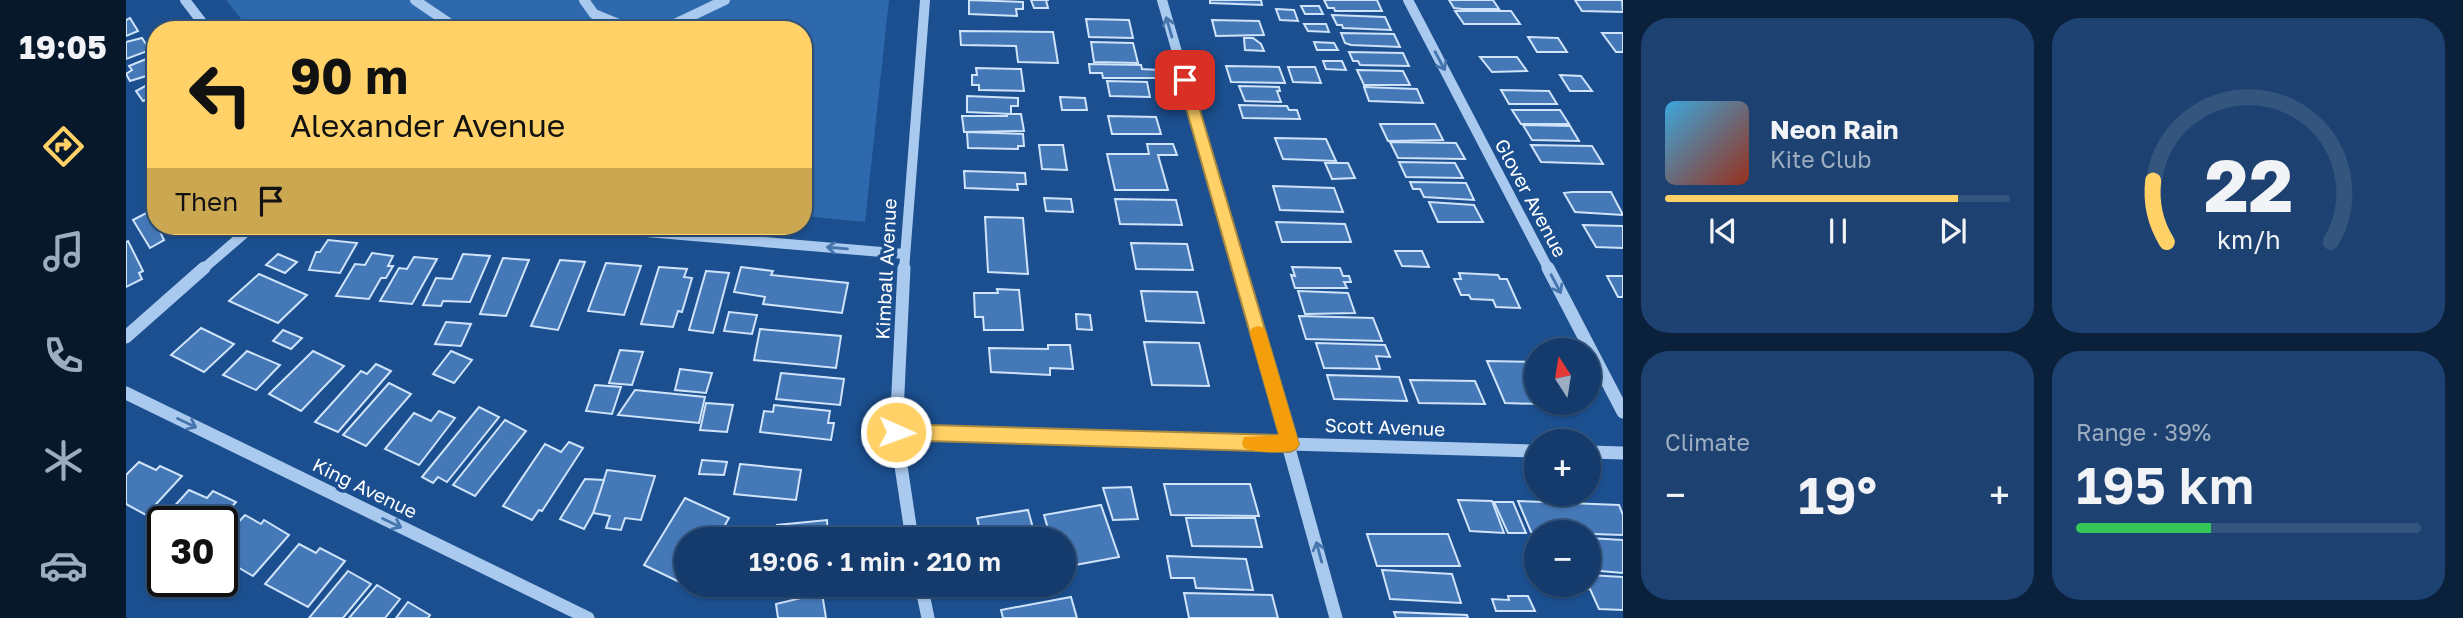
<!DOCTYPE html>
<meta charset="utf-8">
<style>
:root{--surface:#143b6b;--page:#1d4271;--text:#f1f3f6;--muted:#9dadc1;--line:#33557e;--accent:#ffd166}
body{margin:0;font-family:"Golos Text",sans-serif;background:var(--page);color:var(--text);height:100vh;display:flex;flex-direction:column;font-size:26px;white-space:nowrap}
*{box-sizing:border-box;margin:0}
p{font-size:23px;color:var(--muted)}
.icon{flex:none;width:38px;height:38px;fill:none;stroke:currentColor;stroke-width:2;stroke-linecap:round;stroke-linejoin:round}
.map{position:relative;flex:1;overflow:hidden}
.drawer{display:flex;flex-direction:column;gap:18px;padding:18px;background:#0b203b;width:840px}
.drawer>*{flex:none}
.hud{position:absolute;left:21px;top:21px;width:665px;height:214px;border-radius:28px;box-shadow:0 2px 5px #0004,0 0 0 2px var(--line);background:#ffd166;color:#111;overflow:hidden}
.needle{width:46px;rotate:348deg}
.controls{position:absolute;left:1398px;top:338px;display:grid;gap:14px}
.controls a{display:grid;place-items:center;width:77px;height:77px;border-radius:50%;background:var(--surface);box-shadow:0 2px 5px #0004,0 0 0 2px var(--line);font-size:35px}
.speed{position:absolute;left:21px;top:506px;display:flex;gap:14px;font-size:35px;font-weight:700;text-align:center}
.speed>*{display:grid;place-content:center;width:91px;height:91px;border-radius:50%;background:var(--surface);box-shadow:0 2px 5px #0004,0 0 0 2px var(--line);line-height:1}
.speed .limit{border:4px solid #111;border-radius:10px;background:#fff;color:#111}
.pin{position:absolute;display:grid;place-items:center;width:60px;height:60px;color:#fff;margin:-30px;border-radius:14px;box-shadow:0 4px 10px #0006}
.me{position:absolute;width:77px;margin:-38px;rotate:92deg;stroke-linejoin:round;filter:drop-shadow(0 0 5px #0008)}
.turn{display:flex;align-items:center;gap:24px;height:147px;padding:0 28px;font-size:32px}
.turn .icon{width:91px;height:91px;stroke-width:2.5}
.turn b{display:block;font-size:49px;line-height:60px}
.then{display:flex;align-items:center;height:66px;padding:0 28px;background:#0003;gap:14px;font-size:26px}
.big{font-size:52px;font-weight:600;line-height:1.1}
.drawer .tile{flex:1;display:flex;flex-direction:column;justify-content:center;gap:10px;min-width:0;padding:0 24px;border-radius:28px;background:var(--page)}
.drawer .dial{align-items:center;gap:0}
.dial svg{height:182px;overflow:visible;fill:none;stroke:var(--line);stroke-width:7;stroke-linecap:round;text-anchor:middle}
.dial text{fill:var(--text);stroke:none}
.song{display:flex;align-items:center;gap:21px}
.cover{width:84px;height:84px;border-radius:10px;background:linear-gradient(135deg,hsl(200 70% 55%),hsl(10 70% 35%))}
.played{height:7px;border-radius:4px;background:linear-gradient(90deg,var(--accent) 85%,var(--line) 85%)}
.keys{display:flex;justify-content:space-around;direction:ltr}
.heat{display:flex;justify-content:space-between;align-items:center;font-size:38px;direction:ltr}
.charge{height:10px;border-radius:5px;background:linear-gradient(90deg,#34c759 39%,var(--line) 0)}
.drawer .tiles{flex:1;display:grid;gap:18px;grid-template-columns:repeat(2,1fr)}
.trip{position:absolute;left:548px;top:527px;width:402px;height:70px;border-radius:35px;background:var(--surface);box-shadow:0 2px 5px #0004,0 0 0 2px var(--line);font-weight:600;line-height:70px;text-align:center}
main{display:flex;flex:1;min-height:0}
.tab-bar{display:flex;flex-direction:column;width:126px;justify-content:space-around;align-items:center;background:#08182b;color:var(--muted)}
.tab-bar .icon{width:49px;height:49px}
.tab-bar .active{color:var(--accent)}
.tab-bar b{font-size:32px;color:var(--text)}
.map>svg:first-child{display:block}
.green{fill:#2e69ad}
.building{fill:#4478b7;stroke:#cfe3fa;stroke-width:2}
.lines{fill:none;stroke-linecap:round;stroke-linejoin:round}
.minor-far1{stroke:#a9c9ee;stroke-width:10}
.minor{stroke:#a9c9ee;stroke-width:13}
.oneway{stroke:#4674ac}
.route{fill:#ffd166;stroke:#a68842;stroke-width:2}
.slow{fill:#f59e0b}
.labels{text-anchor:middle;stroke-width:7;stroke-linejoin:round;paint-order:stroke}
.street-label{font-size:19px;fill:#fff;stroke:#1b4f8f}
</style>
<main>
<nav class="tab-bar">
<b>19:05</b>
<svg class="icon active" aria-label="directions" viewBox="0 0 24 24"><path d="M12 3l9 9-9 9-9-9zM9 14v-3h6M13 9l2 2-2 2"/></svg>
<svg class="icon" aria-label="music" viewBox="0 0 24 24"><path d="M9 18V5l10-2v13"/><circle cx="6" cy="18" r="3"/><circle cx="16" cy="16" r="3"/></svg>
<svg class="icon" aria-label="phone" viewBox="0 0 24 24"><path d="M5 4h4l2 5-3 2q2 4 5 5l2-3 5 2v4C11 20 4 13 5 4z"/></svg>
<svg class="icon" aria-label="climate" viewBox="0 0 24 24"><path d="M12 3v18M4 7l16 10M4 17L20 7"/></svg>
<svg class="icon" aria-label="car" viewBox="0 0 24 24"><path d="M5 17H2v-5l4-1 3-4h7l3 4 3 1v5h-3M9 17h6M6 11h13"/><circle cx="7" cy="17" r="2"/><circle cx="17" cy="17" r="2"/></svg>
</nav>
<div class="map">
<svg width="1497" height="618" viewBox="0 0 1497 618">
<rect width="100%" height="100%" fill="#1b4f8f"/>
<path class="green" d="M 100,0 L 763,0 L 739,222 L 677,216 L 677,30 L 124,30 Z"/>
<g class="building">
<path d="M 843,0 L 897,2 L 897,9 L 890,9 L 891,16 L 843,14 Z"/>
<path d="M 905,0 L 923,0 L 920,0 L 922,8 L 908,8 Z"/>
<path d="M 1084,0 L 1135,0 L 1136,5 L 1084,3 Z"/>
<path d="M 1198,0 L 1251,0 L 1256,11 L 1209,11 L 1208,8 L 1202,8 Z"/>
<path d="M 1323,0 L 1367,0 L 1373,9 L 1336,9 L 1328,8 Z"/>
<path d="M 1449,0 L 1496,0 L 1497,12 L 1456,11 Z"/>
<path d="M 1175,6 L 1193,6 L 1197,14 L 1179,14 Z"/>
<path d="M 1150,9 L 1168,10 L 1172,21 L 1154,20 Z"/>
<path d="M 1329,11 L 1385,11 L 1394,24 L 1338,24 Z"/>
<path d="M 1206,15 L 1259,17 L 1265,30 L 1217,28 L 1216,25 L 1211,25 Z"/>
<path d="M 4,18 L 12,31 L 0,36 L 0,20 Z"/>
<path d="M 960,19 L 1003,20 L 1007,38 L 963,37 Z"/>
<path d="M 1086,20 L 1133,21 L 1138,35 L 1090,36 Z"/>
<path d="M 1178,24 L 1200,24 L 1203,32 L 1182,31 Z"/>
<path d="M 834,31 L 927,32 L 932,63 L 892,62 L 890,46 L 835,45 Z"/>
<path d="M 1215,33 L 1268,34 L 1274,47 L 1225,45 L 1219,43 Z"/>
<path d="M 1476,33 L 1497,33 L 1497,52 L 1490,52 Z"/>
<path d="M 1402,37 L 1432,38 L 1441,52 L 1411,52 Z"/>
<path d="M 16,38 L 24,50 L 0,59 L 0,42 Z"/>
<path d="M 1118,38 L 1127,38 L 1135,44 L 1138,51 L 1119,50 Z"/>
<path d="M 965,42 L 1007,43 L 1012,63 L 968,62 Z"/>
<path d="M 1188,42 L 1208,43 L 1212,50 L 1191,50 Z"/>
<path d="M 1223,52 L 1277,53 L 1283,66 L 1234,65 L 1232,61 L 1227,61 Z"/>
<path d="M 30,55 L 30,73 L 4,81 L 0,74 L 6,70 L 3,66 Z"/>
<path d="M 1354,57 L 1391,57 L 1401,71 L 1366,72 Z"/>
<path d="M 1197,61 L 1216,61 L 1220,70 L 1200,69 Z"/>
<path d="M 963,64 L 1015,65 L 1016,69 L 1033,70 L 1035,78 L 977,78 L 976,73 L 964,73 Z"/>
<path d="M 1100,66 L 1153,67 L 1159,83 L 1105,82 Z"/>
<path d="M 1162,67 L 1189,67 L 1195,83 L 1167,82 Z"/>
<path d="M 850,68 L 895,69 L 898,91 L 853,90 L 853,85 L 846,85 L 846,75 L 851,75 Z"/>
<path d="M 1231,70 L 1277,71 L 1284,85 L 1238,85 Z"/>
<path d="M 1434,75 L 1455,76 L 1466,91 L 1444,91 Z"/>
<path d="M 30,80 L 30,99 L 25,98 L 17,101 L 10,91 Z"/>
<path d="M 981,81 L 1021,82 L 1024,97 L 984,96 Z"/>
<path d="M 1113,86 L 1153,87 L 1154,91 L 1151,91 L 1155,102 L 1119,101 Z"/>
<path d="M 1238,87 L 1291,89 L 1297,103 L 1243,101 Z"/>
<path d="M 1375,90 L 1423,91 L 1431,104 L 1383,104 Z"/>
<path d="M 841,96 L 892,98 L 892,106 L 885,106 L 885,114 L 841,112 Z"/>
<path d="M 934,97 L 959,98 L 961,110 L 936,110 Z"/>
<path d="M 1113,105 L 1161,106 L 1163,110 L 1171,110 L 1174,119 L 1117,118 Z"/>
<path d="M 1386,110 L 1434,110 L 1443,124 L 1395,124 Z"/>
<path d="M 881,114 L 895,114 L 898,131 L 838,132 L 836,116 L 881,116 Z"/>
<path d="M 982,116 L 1030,117 L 1035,134 L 986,134 Z"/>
<path d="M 1254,124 L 1309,124 L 1317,140 L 1262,141 Z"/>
<path d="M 1397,125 L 1444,126 L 1453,141 L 1406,140 Z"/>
<path d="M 841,132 L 897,134 L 898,146 L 892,146 L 892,149 L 842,148 Z"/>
<path d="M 1149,138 L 1200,139 L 1210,161 L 1157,159 Z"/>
<path d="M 1264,142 L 1330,143 L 1339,159 L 1272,158 Z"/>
<path d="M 1021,144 L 1047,144 L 1051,155 L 1032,155 L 1042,190 L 989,190 L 981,154 L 1023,154 Z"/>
<path d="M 913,145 L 937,145 L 941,170 L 916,169 Z"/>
<path d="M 1405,145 L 1466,146 L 1477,164 L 1415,162 Z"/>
<path d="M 1273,162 L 1329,163 L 1337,178 L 1280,177 Z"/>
<path d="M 1199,163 L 1222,163 L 1229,178 L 1206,179 Z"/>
<path d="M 838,171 L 899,173 L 900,184 L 891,184 L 892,190 L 839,188 Z"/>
<path d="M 1284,182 L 1340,183 L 1348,200 L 1298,197 L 1294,189 L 1287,189 Z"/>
<path d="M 1147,186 L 1208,188 L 1217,212 L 1154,210 Z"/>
<path d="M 1446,192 L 1485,192 L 1497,215 L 1449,212 L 1438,193 Z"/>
<path d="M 918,198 L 945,199 L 947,212 L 920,211 Z"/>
<path d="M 989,199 L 1050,200 L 1056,225 L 994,224 Z"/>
<path d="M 1303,202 L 1348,205 L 1357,222 L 1312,222 Z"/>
<path d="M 24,211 L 38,240 L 24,248 L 7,220 Z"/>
<path d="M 859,217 L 897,218 L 902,274 L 862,272 Z"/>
<path d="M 1150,222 L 1219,224 L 1225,242 L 1156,242 Z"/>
<path d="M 1457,225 L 1497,226 L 1497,248 L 1470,247 Z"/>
<path d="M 202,240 L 231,243 L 214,273 L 183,270 L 190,252 L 194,252 Z"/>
<path d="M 2,241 L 17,271 L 13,273 L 16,279 L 0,287 L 0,242 Z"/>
<path d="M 1005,243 L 1061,244 L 1067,270 L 1010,269 Z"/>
<path d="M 1269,251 L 1296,251 L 1303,267 L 1276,266 Z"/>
<path d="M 246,253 L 267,256 L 262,266 L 267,266 L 260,278 L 255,278 L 243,299 L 210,296 L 229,264 L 239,265 Z"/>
<path d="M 152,254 L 171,262 L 159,273 L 140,265 Z"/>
<path d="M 337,254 L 364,256 L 344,302 L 317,301 L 315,306 L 297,305 L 310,278 L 326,279 Z"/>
<path d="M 288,257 L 311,259 L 286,304 L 254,301 L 273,268 L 281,269 Z"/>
<path d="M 377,258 L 403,260 L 380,316 L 354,314 Z"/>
<path d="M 434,260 L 459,262 L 432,330 L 405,326 Z"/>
<path d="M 480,263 L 515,266 L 498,315 L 462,311 Z"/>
<path d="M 533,267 L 561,269 L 558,277 L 566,278 L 556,312 L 552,311 L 547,327 L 515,324 Z"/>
<path d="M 615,267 L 647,271 L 645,275 L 722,283 L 716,313 L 637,304 L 639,297 L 608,292 Z"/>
<path d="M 1166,267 L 1214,268 L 1217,276 L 1223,276 L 1225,282 L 1218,282 L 1221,288 L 1169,288 L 1165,275 L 1169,276 Z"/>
<path d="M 580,271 L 603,273 L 587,333 L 563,330 Z"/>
<path d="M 1333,273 L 1372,275 L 1374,279 L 1381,279 L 1394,308 L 1370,307 L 1367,300 L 1345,299 L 1343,295 L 1335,295 L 1328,279 L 1335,279 Z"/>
<path d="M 133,274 L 181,295 L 152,323 L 103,301 Z"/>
<path d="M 1481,276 L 1497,276 L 1497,297 L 1492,297 Z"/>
<path d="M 871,289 L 893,290 L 897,330 L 858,330 L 857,317 L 849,317 L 848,293 L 872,293 Z"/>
<path d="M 1015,291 L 1071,292 L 1078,323 L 1020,321 Z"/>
<path d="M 1172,291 L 1222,293 L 1229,313 L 1179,314 Z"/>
<path d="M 603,312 L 631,315 L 626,334 L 598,331 Z"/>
<path d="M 950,314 L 964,315 L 966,330 L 951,329 Z"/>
<path d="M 1173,316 L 1247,318 L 1256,341 L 1180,339 Z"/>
<path d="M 320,322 L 345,324 L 335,346 L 309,344 Z"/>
<path d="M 75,328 L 108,344 L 78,372 L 45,355 Z"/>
<path d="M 634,329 L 715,336 L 710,368 L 628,360 Z"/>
<path d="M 157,330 L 176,338 L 165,349 L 147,341 Z"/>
<path d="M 1018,342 L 1073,343 L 1083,386 L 1026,385 Z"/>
<path d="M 1190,343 L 1259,345 L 1264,357 L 1250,356 L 1254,369 L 1198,368 Z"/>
<path d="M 922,345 L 944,345 L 947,369 L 924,368 L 924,375 L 865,372 L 863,348 L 922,349 Z"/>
<path d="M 494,350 L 517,352 L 506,385 L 483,383 Z"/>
<path d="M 121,351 L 154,365 L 130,390 L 97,375 Z"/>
<path d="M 187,351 L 218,366 L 175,411 L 143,394 Z"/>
<path d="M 325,351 L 346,360 L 328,383 L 307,374 Z"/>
<path d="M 1361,361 L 1410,362 L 1410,402 L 1441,405 L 1379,403 Z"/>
<path d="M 250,364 L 265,371 L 212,432 L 189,422 L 235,371 L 241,374 Z"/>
<path d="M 554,369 L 586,373 L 580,393 L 549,390 Z"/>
<path d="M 655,373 L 718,379 L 714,405 L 650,399 Z"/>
<path d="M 1201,375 L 1273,377 L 1281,401 L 1208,399 Z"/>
<path d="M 1284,380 L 1349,381 L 1359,404 L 1293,403 Z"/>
<path d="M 263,383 L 285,394 L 240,446 L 217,435 Z"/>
<path d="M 469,385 L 495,387 L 486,414 L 460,411 Z"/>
<path d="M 509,390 L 579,397 L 573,423 L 492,415 Z"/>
<path d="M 580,403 L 607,405 L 601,432 L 574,430 Z"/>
<path d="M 648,405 L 704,411 L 702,423 L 708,423 L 705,440 L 634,432 L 638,411 L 647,412 Z"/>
<path d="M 353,407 L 373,417 L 321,482 L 312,477 L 307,483 L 296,477 Z"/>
<path d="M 313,411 L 329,418 L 293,465 L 259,449 L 288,413 L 305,421 Z"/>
<path d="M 379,420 L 400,431 L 349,496 L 327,485 Z"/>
<path d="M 443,442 L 457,448 L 416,511 L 413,510 L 406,520 L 377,506 L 419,444 L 435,452 Z"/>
<path d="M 576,460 L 601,462 L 598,475 L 573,474 Z"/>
<path d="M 13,462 L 30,470 L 34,466 L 56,476 L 20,515 L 0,504 L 0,475 Z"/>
<path d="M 614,464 L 675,470 L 670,500 L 608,494 Z"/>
<path d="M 481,470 L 529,476 L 515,520 L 499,518 L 495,530 L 480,528 L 484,516 L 467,513 Z"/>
<path d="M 459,479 L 478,480 L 467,513 L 458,529 L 434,519 Z"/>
<path d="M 1038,484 L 1124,484 L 1133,516 L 1045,515 Z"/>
<path d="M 1005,487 L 1012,519 L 987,520 L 977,488 Z"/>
<path d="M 63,490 L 81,498 L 87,491 L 110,502 L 93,522 L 37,522 L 37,525 L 33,523 Z"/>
<path d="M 559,498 L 603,518 L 591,539 L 560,539 L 560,584 L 565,584 L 564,587 L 518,565 Z"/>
<path d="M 1332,500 L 1366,501 L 1378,533 L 1344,531 Z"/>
<path d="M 1392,501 L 1493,505 L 1497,515 L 1497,535 L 1405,532 Z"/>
<path d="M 1368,502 L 1387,502 L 1400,533 L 1382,533 Z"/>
<path d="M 975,505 L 993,557 L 938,567 L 938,539 L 925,539 L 918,515 Z"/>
<path d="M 902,510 L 910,539 L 856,539 L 851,518 Z"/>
<path d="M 119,515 L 135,524 L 138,520 L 163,535 L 127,576 L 96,558 L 96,540 Z"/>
<path d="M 1060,518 L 1129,518 L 1136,547 L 1066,546 Z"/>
<path d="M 701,520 L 702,539 L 651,539 L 651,525 Z"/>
<path d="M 1241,534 L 1322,534 L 1334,566 L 1251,566 Z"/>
<path d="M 1463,538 L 1497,540 L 1497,573 L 1463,570 Z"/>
<path d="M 173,544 L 190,553 L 194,548 L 219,561 L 182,607 L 139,584 Z"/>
<path d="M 1041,556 L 1120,559 L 1127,590 L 1070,588 L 1068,578 L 1045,578 Z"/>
<path d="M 1256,570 L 1326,574 L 1335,603 L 1264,599 Z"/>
<path d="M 222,571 L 245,584 L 217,618 L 183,618 Z"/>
<path d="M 1463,575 L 1497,577 L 1497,610 L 1473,609 L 1464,589 L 1444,588 L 1443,584 L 1463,584 Z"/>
<path d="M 251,585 L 274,599 L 259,618 L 223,618 Z"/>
<path d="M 696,593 L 700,618 L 652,618 L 650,604 Z"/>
<path d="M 1058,593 L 1146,595 L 1152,618 L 1063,618 Z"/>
<path d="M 1382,596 L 1402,596 L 1409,611 L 1370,611 L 1366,599 L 1383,600 Z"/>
<path d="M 945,597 L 951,618 L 877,618 L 875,610 Z"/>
<path d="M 282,602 L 304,615 L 302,618 L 270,618 Z"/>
<path d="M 1268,612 L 1341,615 L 1342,618 L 1270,618 Z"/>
</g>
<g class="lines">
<g class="minor-far1">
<path d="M 59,0 L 82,30"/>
<path d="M 289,0 L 333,30"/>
<path d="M 458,0 L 468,14 L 507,30"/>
<path d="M 1036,0 L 1114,270"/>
<path d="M 1282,0 L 1423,270"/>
<path d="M 536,30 L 599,0"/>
<path d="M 449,226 L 779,254"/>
<path d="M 76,270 L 127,226"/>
<path d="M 778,270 L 799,0"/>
</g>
<g class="minor">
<path d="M 778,268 L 770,433 L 786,539"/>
<path d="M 1113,268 L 1210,618"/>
<path d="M 1422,268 L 1497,412"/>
<path d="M 0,337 L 78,268"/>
<path d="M 0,393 L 462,618"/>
<path d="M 770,433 L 1410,451"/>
<path d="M 1463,452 L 1497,453"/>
<path d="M 795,584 L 802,618"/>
</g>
</g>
<defs><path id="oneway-shaft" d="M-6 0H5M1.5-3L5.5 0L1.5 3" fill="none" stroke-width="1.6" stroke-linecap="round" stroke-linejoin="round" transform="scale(1.75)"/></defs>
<g class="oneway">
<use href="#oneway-shaft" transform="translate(1043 27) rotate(-106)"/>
<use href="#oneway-shaft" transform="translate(1314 61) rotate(62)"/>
<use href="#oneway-shaft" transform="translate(711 248) rotate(-175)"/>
<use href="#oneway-shaft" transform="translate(1430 284) rotate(62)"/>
<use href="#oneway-shaft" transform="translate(61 423) rotate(26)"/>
<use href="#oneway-shaft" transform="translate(266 523) rotate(26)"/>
<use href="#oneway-shaft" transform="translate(1193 552) rotate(-105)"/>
</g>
<path class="route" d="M 1059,75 L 1065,80 L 1173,444 L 1170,449 L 1164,452 L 770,440 L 764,438 L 761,432 L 764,427 L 770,424 L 1153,435 L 1052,80 Z"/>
<path class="slow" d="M 1132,326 L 1138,328 L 1140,333 L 1173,444 L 1170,449 C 1157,454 1132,453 1118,448 L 1116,443 L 1118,437 L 1153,435 L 1124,333 L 1126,328 Z"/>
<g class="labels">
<g class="street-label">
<text transform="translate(1405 198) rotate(62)" y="7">Glover Avenue</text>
<text transform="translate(760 269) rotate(-87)" y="7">Kimball Avenue</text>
<text transform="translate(1259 427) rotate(2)" y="7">Scott Avenue</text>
<text transform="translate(239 488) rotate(26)" y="7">King Avenue</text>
</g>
</g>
</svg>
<div class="controls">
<a><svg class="needle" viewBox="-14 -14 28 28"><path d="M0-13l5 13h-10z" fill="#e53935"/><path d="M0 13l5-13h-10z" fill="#9dadc1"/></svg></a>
<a>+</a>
<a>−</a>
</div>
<div class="speed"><div class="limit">30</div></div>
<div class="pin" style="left:1059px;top:80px;background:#d93025"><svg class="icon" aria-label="arrive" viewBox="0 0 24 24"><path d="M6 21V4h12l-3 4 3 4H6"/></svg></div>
<svg class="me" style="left:770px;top:432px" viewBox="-20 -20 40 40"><circle r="17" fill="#ffd166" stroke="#fff" stroke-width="3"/><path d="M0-11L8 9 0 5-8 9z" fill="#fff"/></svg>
<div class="trip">19:06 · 1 min · 210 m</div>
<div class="hud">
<div class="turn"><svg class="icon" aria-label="left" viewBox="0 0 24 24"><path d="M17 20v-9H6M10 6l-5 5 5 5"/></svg><div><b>90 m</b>Alexander Avenue</div></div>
<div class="then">Then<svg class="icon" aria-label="arrive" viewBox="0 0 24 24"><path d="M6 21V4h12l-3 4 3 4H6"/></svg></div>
</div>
</div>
<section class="drawer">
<div class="tiles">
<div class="tile">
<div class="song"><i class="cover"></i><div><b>Neon Rain</b><p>Kite Club</p></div></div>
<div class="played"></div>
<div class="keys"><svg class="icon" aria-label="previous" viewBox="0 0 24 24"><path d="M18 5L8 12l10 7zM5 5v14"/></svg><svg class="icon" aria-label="pause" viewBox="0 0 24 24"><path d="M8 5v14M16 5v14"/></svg><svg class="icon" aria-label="next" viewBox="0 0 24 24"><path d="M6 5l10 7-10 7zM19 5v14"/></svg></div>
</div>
<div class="tile dial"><svg viewBox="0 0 100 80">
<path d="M14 69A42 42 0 1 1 86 69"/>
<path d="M14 69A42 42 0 0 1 8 42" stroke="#ffd166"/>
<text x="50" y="56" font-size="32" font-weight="700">22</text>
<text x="50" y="72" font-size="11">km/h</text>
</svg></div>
<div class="tile"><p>Climate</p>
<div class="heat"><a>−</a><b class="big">19°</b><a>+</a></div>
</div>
<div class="tile"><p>Range · 39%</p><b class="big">195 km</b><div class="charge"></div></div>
</div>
</section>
</main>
